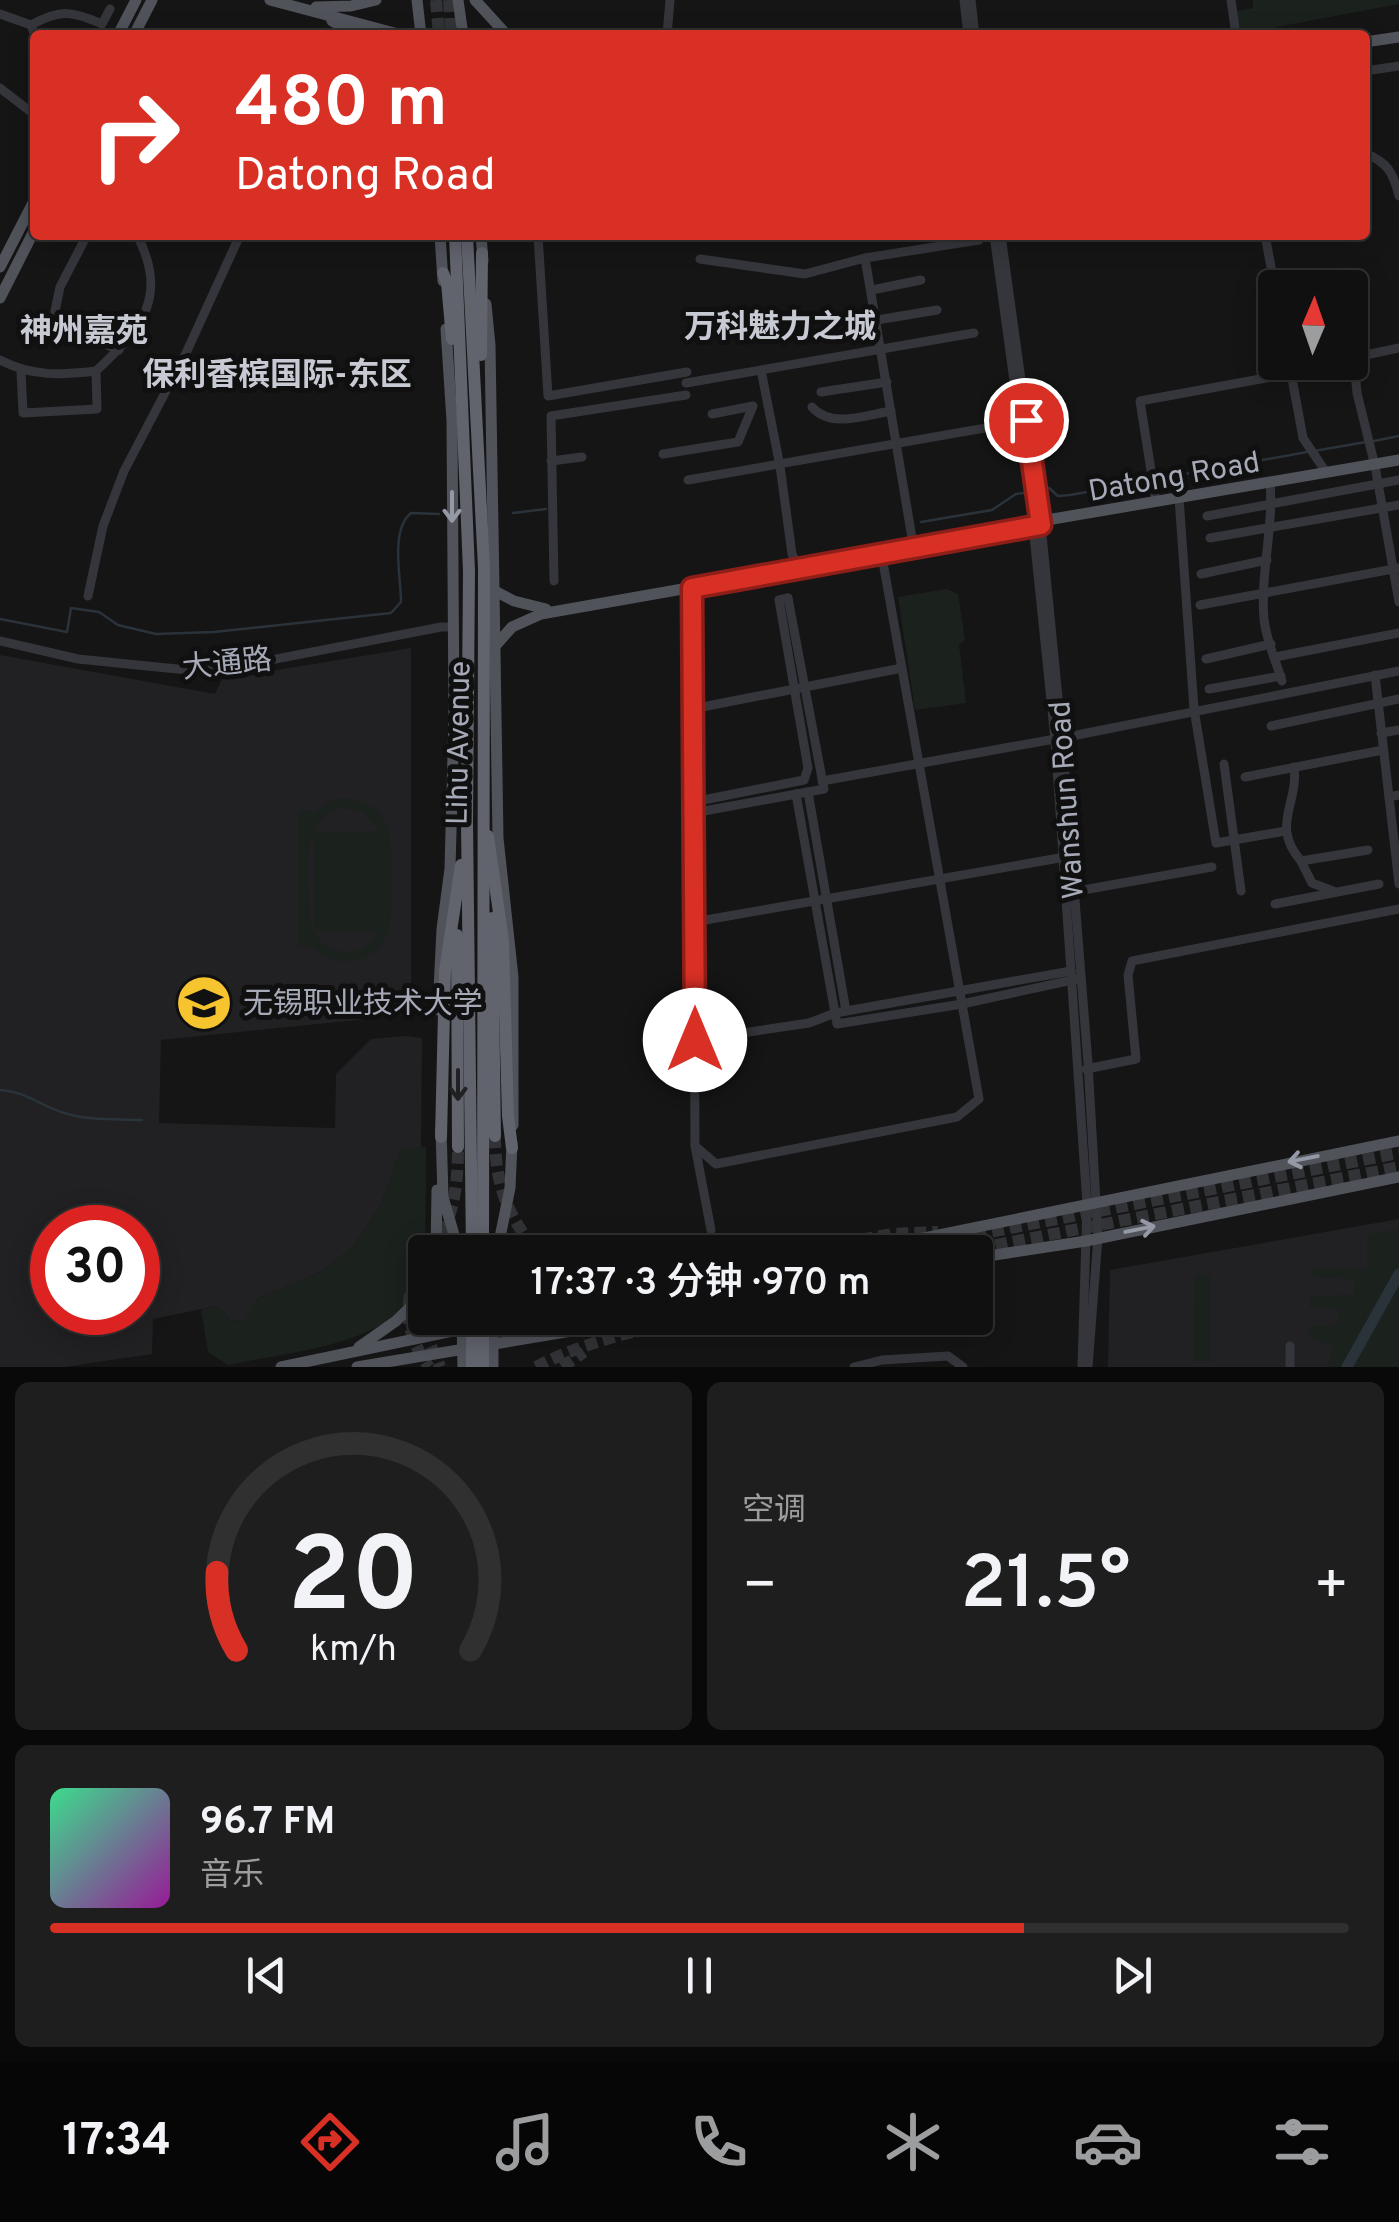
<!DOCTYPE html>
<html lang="zh">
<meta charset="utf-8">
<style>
:root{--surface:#101010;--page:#1e1e1e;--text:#f1f3f6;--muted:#9c9d9f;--line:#303030;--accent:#d93025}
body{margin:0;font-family:Overpass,"Noto Sans SC",sans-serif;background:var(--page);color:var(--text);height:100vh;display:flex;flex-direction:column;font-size:38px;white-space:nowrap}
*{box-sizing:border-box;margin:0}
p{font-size:32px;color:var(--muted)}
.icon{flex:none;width:55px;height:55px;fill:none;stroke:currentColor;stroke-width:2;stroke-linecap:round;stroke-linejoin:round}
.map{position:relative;height:1367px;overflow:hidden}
.drawer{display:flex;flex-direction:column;gap:15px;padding:15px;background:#090909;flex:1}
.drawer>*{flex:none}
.guide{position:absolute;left:30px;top:30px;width:1340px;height:210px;border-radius:10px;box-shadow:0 5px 25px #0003,0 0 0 2px var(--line);background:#d93025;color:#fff;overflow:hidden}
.needle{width:65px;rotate:2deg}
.buttons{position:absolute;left:1258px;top:270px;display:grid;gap:20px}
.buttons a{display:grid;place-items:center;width:110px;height:110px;border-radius:10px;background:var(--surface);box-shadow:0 5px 25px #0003,0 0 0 2px var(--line);font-size:50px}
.speed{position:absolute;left:30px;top:1205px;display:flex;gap:20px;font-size:50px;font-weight:700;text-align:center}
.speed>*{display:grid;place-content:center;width:130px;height:130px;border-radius:50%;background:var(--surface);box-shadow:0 5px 25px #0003,0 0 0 2px var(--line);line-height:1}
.speed .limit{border:15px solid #d22;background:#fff;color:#111}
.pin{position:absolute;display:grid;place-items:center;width:85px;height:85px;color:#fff;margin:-42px;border:5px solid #fff;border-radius:50%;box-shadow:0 2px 10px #0007}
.me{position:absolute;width:110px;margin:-55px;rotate:0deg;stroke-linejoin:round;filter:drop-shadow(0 0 8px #0008)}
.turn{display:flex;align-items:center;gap:35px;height:210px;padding:0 40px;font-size:45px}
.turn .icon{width:130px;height:130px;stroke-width:2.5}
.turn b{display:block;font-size:70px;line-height:85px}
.big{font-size:75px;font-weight:600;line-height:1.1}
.drawer .card{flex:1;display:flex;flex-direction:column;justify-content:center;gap:15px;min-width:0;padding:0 35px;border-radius:15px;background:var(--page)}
.drawer .dial{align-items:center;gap:0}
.dial svg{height:260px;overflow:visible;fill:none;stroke:var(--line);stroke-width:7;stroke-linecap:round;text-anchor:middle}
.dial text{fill:var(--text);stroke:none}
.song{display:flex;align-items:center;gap:30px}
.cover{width:120px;height:120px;border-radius:15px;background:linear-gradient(135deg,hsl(150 70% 55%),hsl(300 70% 35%))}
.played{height:10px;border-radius:5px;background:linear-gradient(90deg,var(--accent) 75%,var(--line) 75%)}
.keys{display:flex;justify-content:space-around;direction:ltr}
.heat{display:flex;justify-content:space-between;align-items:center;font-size:55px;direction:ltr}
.drawer .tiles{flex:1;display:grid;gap:15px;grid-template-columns:1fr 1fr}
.card:last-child{grid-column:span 2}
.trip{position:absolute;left:408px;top:1235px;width:585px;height:100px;border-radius:10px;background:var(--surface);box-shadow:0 5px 25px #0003,0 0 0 2px var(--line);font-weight:600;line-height:100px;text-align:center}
.menu{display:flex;height:160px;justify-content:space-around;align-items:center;background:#060606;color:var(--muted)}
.menu .icon{width:70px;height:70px}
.menu .on{color:var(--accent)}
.menu b{font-size:45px;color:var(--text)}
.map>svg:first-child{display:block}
.built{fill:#212123;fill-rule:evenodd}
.green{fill:#1b211c;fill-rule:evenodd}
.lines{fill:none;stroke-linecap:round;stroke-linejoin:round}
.stream{stroke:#2a323a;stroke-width:2.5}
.river{stroke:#2a323a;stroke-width:11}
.highway-tunnel{stroke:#323336;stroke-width:12;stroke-dasharray:12 6;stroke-linecap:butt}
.minor{stroke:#35363b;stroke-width:9}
.major{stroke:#51535b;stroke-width:11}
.highway{stroke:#61636d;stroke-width:12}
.oneway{stroke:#9599a5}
.oneway2{stroke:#202123}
.route-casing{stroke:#8d1f18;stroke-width:25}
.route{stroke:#d93025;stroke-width:18}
.labels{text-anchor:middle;stroke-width:10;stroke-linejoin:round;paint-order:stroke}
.street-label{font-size:30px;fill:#a6aab7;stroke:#101011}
.poi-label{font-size:30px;fill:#a6aab7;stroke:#101011;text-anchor:start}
.neighbourhood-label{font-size:32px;font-weight:bold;fill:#c7c9d3;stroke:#101011}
</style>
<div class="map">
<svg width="1399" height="1367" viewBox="0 0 1399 1367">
<rect width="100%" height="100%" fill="#151516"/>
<g class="built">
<path d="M 411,648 L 411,991 L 406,1015 L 161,1040 L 159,1123 L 335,1128 L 336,1074 L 371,1039 L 406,1036 L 422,1038 L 421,1147 L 402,1147 L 381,1205 L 353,1247 L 321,1272 L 257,1299 L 246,1320 L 231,1321 L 217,1306 L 153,1319 L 152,1354 L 64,1367 L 0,1367 L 0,655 L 215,694 L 222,679 ZM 52,1228 L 138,1228 L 138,1312 L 52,1312 Z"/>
<path d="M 1399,1219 L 1399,1367 L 1108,1367 L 1110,1270 Z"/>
</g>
<g class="green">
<path d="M 1253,0 L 1399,0 L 1399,4 L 1277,27 L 1269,35 L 1241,35 L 1237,11 L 1253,8 Z"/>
<path d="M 947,589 L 958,594 L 965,640 L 959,644 L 966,703 L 915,710 L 898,597 Z"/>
<path d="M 342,798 C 394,803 391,837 391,878 C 391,896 393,916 387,933 C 375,966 335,970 311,946 L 299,947 L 299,810 L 311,810 L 312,814 L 329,802 ZM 339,808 L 362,811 L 379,831 L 314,831 L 314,930 L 378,931 L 365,948 C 338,959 314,946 310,917 C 310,881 297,823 339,808 Z"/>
<path d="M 402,1147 L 426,1147 L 425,1287 C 380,1348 296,1350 228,1365 L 208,1352 L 201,1310 L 218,1306 L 231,1321 L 245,1320 L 257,1299 L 321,1272 L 353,1247 L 381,1205 Z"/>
<path d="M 1399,1229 L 1399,1367 L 1329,1367 L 1332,1346 L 1310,1337 L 1308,1327 L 1338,1325 L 1340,1309 L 1309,1307 L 1309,1296 L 1354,1295 L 1355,1279 L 1311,1277 L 1311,1268 L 1367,1269 L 1367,1235 Z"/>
<path d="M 1195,1275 L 1210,1275 L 1210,1361 L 1194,1361 Z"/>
</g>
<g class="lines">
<g class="stream">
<path d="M 1374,441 L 1399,436"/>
<path d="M 1314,451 L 1366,442"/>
<path d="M 1157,479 L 1307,452"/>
<path d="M 1042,489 L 1049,488 L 1058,496 L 1070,495 L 1149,481"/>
<path d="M 513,513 L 546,509"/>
<path d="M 921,522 L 992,510 L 1016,494 L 1024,493"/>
<path d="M 0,619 L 67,632 L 71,608 L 99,612 L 118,625 L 156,634 L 214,632 L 391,613 L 401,602 C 401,577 390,530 411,513 L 439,514"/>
<path d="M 1,1090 C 27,1092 37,1104 61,1112 C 87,1121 114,1119 142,1120"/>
</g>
<path class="river" d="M 1347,1367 L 1399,1274"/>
<g class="highway-tunnel">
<path d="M 436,0 L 439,35"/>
<path d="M 449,0 L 451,35"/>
<path d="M 495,1136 C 495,1183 507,1217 538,1252"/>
<path d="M 433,1249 C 454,1218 458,1184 458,1147"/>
<path d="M 448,1252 C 472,1238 505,1241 529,1252"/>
<path d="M 790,1252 L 893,1234 L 938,1232"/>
<path d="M 886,1252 L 1399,1153"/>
<path d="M 960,1252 L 1399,1167"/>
<path d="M 425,1261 C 401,1295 404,1334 429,1367"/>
<path d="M 425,1277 C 410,1309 428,1337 440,1367"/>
<path d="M 503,1325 L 539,1318"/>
<path d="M 536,1367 C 586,1341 641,1329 696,1318"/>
<path d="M 562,1367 L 584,1352"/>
</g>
<g class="minor">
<path d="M 964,0 L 968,35"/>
<path d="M 971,0 L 975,35"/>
<path d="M 1231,0 L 1236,35"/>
<path d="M 0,14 L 31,25 L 35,36"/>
<path d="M 31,25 C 61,9 72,11 102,24 L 110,9"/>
<path d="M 1080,33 L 1085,35"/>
<path d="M 667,35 L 670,0"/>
<path d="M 1365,71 L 1399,66"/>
<path d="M 0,88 L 35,115"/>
<path d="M 1365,153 C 1388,163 1393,172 1399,196"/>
<path d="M 87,235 L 60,287 L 55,311 L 55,331 L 65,339 L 98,341 L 119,350"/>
<path d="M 538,235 L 548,396 L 687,372"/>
<path d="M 994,235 L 1030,497 L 1055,739 L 1087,1204 L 1082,1367"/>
<path d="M 1001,235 L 1041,525 L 1062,738 L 1088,1063 L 1098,1237 L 1088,1367"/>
<path d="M 1265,235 L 1275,288"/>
<path d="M 865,258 L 913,544"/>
<path d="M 700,259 L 805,274 L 865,258 L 979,240"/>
<path d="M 872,290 L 921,280"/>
<path d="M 877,320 L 937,310"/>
<path d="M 1399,348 L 1361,356 L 1354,362 L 1357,393 L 1375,466 L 1399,602"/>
<path d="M 0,360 C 32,377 62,375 96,371 C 142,328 169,297 137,235"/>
<path d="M 1289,362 L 1303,438 L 1326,472"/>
<path d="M 761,370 L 780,466 L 792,554 L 798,565"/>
<path d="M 21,371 L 23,413 L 97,409 L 96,371"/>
<path d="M 686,383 L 974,333"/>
<path d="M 821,392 L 887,382"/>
<path d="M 812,407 C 831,429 866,415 891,411"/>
<path d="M 663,454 L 738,442 L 753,406 L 712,414"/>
<path d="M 551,461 L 582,457"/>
<path d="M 688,480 L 1025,421"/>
<path d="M 1270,482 C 1274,528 1260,573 1264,619 C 1266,640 1276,661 1282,681"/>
<path d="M 1179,498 L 1194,709 L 1216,843 L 1286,831"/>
<path d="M 1156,502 L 1140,401 L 1354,362"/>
<path d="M 1207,516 L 1399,480"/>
<path d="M 1210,538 L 1399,505"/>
<path d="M 1201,574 L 1267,560"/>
<path d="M 554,581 L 551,416 L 686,395"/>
<path d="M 692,584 L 695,1146 L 711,1230"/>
<path d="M 88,596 L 103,526 L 124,471 L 187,351 L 240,235"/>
<path d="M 1200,605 L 1399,568"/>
<path d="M 0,641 L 78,659 L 197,671 L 245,665 L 441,627 L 454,627"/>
<path d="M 1275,657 L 1399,633"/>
<path d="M 1206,659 L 1271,644"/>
<path d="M 1375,675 L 1389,797 L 1399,795"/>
<path d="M 1209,689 L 1281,676"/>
<path d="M 692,709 L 902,668"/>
<path d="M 1271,726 L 1399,699"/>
<path d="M 1381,733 L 1399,730"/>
<path d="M 1062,738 L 1399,671"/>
<path d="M 1224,764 L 1241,891"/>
<path d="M 1294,767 C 1299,804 1270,825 1301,861 L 1368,850"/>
<path d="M 1245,777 L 1383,750"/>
<path d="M 822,781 L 1055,739"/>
<path d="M 808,792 L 846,1011"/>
<path d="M 796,794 L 835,1013 L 1071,971"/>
<path d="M 1389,797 L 1399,884"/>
<path d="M 693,802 L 804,780 L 808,768 L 779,600 L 788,598"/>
<path d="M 693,813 L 824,789 L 788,598"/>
<path d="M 1301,861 L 1312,883 L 1333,891"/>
<path d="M 1072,892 L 1212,867"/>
<path d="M 1275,904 L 1379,884"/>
<path d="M 694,922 L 1065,857"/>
<path d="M 695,1040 L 809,1023 L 835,1013 L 837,1024 L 962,1004 L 1077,979"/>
<path d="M 1086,1069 L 1136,1059 L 1128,975 L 1132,961 L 1399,909"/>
<path d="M 695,1146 L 716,1164 L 957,1117 L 979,1099 L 881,551"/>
<path d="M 1290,1346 L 1290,1367"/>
<path d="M 854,1367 L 882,1360 L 948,1356 L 963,1367"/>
</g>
<g class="major">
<path d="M 270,0 L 402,35"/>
<path d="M 417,0 L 421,35"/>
<path d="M 458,0 L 463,35"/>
<path d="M 475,0 L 507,35"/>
<path d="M 316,7 L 351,6 L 376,0"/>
<path d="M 332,21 L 358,35"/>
<path d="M 118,35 L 136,0"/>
<path d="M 134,35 L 152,0"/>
<path d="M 1365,42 L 1399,37"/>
<path d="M 440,235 L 443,281"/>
<path d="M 481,235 L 483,261"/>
<path d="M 0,267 L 35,199"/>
<path d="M 0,298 L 35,229"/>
<path d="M 486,304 L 490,345 L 498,838 L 513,977 L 513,1125"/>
<path d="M 1041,521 L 1399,460"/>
<path d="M 495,591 L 514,601 L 546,609"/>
<path d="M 496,645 L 512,627 L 541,614 L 1033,527"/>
<path d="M 438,1010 L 442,929 L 450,869 L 454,717 L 452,421 L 446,329"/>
<path d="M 441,1128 L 443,1197 L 459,1252"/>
<path d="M 436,1252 L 437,1190"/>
<path d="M 497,1252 L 510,1188 L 512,1143"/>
<path d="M 855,1252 L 1399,1141"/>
<path d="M 975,1258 L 1086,1241 L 1399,1177"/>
<path d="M 462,1318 L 463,1367"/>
<path d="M 493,1318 L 493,1367"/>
<path d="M 359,1347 L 396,1321 L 425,1293"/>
<path d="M 281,1367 L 515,1318"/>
<path d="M 357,1367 L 649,1318"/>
</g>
<g class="highway">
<path d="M 455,235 L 469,571 L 467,822 L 472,1252"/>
<path d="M 467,235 L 484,568 L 483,1252"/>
<path d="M 443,273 L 447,283 L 452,339"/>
<path d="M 481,355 L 482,253"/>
<path d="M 488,836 L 503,941 L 508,1116 L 512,1148"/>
<path d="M 492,918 L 495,1136"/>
<path d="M 457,935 L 458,1147"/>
<path d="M 441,1137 L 445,971 L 461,865"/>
<path d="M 472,1318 L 472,1367"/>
<path d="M 483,1367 L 483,1318"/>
</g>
</g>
<defs><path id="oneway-shaft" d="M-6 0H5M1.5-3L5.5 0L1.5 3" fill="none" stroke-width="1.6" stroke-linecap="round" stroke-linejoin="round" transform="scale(2.5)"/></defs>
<g class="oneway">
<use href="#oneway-shaft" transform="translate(452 507) rotate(90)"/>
<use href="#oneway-shaft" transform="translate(1303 1159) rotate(169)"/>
<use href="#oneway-shaft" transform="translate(1140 1229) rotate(-11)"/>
</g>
<use class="oneway2" href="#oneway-shaft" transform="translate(458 1085) rotate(90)"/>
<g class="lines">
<g class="route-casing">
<path id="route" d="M 695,1040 L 692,588 L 1041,525 L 1026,420"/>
</g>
<use href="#route" class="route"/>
</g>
<defs>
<g id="university-disc" transform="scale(2.875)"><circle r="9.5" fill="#f5c42e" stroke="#101011"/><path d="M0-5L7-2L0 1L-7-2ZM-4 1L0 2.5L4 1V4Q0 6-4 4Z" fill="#111"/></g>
</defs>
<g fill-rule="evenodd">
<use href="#university-disc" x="204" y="1003"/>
</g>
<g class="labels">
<g class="street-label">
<text transform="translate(1174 476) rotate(-10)" y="10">Datong Road</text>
<text transform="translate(227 663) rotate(-6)" y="10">大通路</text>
<text transform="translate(458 743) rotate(-89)" y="10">Lihu Avenue</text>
<text transform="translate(1066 800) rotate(-94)" y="10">Wanshun Road</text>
</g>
<g class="poi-label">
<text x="243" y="1013">无锡职业技术大学</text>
</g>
<g class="neighbourhood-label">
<text x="780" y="337">万科魅力之城</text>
<text x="84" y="341">神州嘉苑</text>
<text x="277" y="385">保利香槟国际-东区</text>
</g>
</g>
</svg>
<div class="buttons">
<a><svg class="needle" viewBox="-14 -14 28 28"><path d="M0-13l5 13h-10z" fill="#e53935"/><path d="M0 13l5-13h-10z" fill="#9c9d9f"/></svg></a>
</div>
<div class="speed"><div class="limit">30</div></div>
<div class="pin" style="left:1026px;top:420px;background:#d93025"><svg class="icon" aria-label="arrive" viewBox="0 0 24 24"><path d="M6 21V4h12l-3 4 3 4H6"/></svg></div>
<svg class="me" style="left:695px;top:1040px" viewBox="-20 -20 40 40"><circle r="19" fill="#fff"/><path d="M0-13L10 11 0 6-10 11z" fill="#d93025"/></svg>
<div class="trip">17:37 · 3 分钟 · 970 m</div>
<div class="guide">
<div class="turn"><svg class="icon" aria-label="right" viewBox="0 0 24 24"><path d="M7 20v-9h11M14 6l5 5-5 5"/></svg><div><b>480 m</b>Datong Road</div></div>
</div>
</div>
<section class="drawer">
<div class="tiles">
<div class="card dial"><svg viewBox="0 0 100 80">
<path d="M14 69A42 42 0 1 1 86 69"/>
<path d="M14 69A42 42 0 0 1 8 45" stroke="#d93025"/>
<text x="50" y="56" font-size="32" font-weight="700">20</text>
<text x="50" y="72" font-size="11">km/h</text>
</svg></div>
<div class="card"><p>空调</p>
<div class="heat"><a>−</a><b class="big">21.5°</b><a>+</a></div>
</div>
<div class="card">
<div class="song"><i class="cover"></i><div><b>96.7 FM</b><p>音乐</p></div></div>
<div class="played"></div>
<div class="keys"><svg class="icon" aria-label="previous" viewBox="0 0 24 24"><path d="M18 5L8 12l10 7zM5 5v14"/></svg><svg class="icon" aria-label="pause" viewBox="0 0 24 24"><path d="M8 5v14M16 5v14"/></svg><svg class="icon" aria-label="next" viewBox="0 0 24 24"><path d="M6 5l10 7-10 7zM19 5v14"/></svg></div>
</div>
</div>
</section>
<nav class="menu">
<b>17:34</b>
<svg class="icon on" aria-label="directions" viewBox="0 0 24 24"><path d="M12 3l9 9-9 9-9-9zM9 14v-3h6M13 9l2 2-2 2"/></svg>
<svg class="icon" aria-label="music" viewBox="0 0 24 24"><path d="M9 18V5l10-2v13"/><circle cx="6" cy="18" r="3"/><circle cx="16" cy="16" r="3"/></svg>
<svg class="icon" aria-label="phone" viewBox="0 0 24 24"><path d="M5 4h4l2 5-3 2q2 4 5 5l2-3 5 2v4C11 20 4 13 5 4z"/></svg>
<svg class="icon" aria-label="climate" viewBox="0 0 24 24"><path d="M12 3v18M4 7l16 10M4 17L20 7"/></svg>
<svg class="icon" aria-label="car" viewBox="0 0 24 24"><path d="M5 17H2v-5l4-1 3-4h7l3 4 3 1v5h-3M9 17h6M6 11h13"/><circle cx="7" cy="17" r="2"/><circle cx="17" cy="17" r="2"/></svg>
<svg class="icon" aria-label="filters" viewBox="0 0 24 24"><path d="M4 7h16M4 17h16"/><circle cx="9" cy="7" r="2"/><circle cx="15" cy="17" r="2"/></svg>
</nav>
